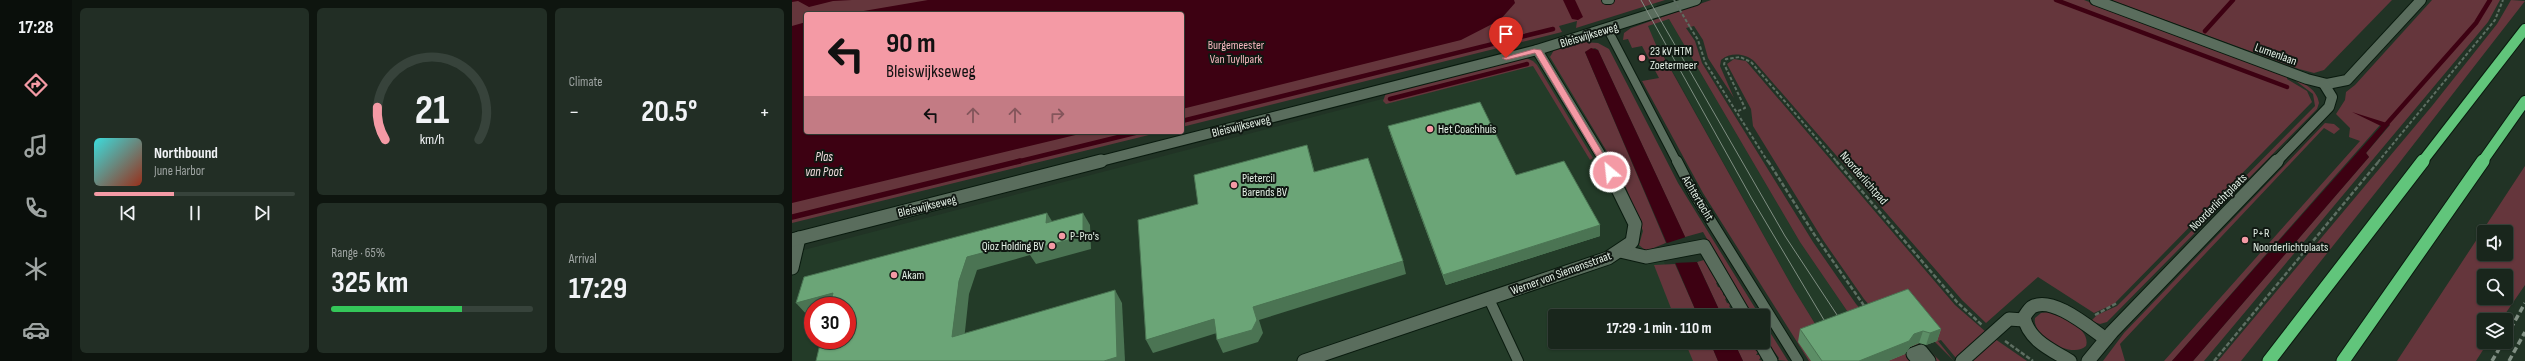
<!DOCTYPE html>
<meta charset="utf-8">
<style>
:root{--surface:#19261c;--page:#222e25;--text:#f1f3f6;--muted:#9fa5a3;--line:#37433b;--accent:#f49aa5}
body{margin:0;font-family:"Sofia Sans Condensed",sans-serif;background:var(--page);color:var(--text);height:100vh;display:flex;flex-direction:column;font-size:15px;white-space:nowrap}
*{box-sizing:border-box;margin:0}
p{font-size:13px;color:var(--muted)}
.icon{flex:none;width:22px;height:22px;fill:none;stroke:currentColor;stroke-width:2;stroke-linecap:round;stroke-linejoin:round}
.map{position:relative;flex:1;overflow:hidden}
.side{display:flex;flex-direction:column;gap:8px;padding:8px;background:#0e150f;width:720px}
.side>*{flex:none}
.hud{position:absolute;left:12px;top:12px;width:380px;height:122px;border-radius:4px;box-shadow:0 1px 3px #0004,0 0 0 1px var(--line);background:#f49aa5;color:#111;overflow:hidden}
.fabs{position:absolute;left:1685px;top:225px;display:grid;gap:8px}
.fabs a{display:grid;place-items:center;width:36px;height:36px;border-radius:4px;background:var(--surface);box-shadow:0 1px 3px #0004,0 0 0 1px var(--line);font-size:20px}
.speed{position:absolute;left:12px;top:297px;display:flex;gap:8px;font-size:20px;font-weight:700;text-align:center}
.speed>*{display:grid;place-content:center;width:52px;height:52px;border-radius:50%;background:var(--surface);box-shadow:0 1px 3px #0004,0 0 0 1px var(--line);line-height:1}
.speed .limit{border:6px solid #d22;background:#fff;color:#111}
.pin{position:absolute;display:grid;place-items:center;width:34px;height:34px;color:#fff;margin:-41px -17px;border-radius:50% 50% 50% 0;rotate:-45deg;box-shadow:0 0 4px #0007}
.pin .icon{rotate:45deg}
.me{position:absolute;width:44px;margin:-22px;rotate:332deg;stroke-linejoin:round;filter:drop-shadow(0 0 3px #0008)}
.turn{display:flex;align-items:center;gap:14px;height:84px;padding:0 16px;font-size:18px}
.turn .icon{width:52px;height:52px;stroke-width:2.5}
.turn b{display:block;font-size:28px;line-height:34px}
.lanes{display:flex;align-items:center;height:38px;padding:0 16px;background:#0003;justify-content:center;gap:20px;direction:ltr}
.lanes .off{opacity:.35}
.big{font-size:30px;font-weight:700;line-height:1.1}
.side .widget{flex:1;display:flex;flex-direction:column;justify-content:center;gap:6px;min-width:0;padding:0 14px;border-radius:6px;background:var(--page)}
.side .dial{align-items:center;gap:0}
.dial svg{height:104px;overflow:visible;fill:none;stroke:var(--line);stroke-width:7;stroke-linecap:round;text-anchor:middle}
.dial text{fill:var(--text);stroke:none}
.song{display:flex;align-items:center;gap:12px}
.cover{width:48px;height:48px;border-radius:6px;background:linear-gradient(135deg,hsl(180 70% 55%),hsl(10 70% 35%))}
.played{height:4px;border-radius:2px;background:linear-gradient(90deg,var(--accent) 40%,var(--line) 40%)}
.keys{display:flex;justify-content:space-around;direction:ltr}
.heat{display:flex;justify-content:space-between;align-items:center;font-size:22px;direction:ltr}
.charge{height:6px;border-radius:3px;background:linear-gradient(90deg,#34c759 65%,var(--line) 0)}
.side .tiles{flex:1;display:grid;gap:8px;grid-template-columns:repeat(3,1fr)}
.widget:first-child{grid-row:span 2}
.trip{position:absolute;left:756px;top:309px;width:222px;height:40px;border-radius:4px;background:var(--surface);box-shadow:0 1px 3px #0004,0 0 0 1px var(--line);font-weight:700;line-height:40px;text-align:center}
main{display:flex;flex:1;min-height:0}
.tab-bar{display:flex;flex-direction:column;width:72px;justify-content:space-around;align-items:center;background:#0a0f0b;color:var(--muted)}
.tab-bar .icon{width:28px;height:28px}
.tab-bar .active{color:var(--accent)}
.tab-bar b{font-size:18px;color:var(--text)}
.map>svg:first-child{display:block}
.built{fill:#233b28;fill-rule:evenodd}
.green{fill:#65363c;fill-rule:evenodd}
.water{fill:#3d0112}
.pier{fill:#213325}
.lines{fill:none;stroke-linecap:round;stroke-linejoin:round}
.stream-far1{stroke:#3d0112;stroke-width:4.5}
.stream{stroke:#3d0112;stroke-width:5.5}
.lane-far1-casing{stroke:#091a0e;stroke-width:10}
.lane-casing{stroke:#091a0e;stroke-width:12}
.street-far1-casing{stroke:#091a0e;stroke-width:12}
.street-casing{stroke:#091a0e;stroke-width:15}
.secondary-far1-casing{stroke:#091a0e;stroke-width:12}
.secondary-casing{stroke:#091a0e;stroke-width:15}
.highway-far1-casing{stroke:#091a0e;stroke-width:12}
.highway-casing{stroke:#091a0e;stroke-width:15}
.path-far1{stroke:#5e6e62;stroke-width:2;stroke-dasharray:3.5 2;stroke-linecap:butt}
.path{stroke:#5e6e62;stroke-width:2.5;stroke-dasharray:4.5 2;stroke-linecap:butt}
.lane-far1{stroke:#5a6d5d;stroke-width:8}
.lane{stroke:#5a6d5d;stroke-width:10}
.street-far1{stroke:#5a6d5d;stroke-width:10}
.street{stroke:#5a6d5d;stroke-width:13}
.secondary-far1{stroke:#5a6d5d;stroke-width:10}
.secondary{stroke:#5a6d5d;stroke-width:13}
.highway-far1{stroke:#61c57b;stroke-width:10}
.highway{stroke:#61c57b;stroke-width:13}
.tram{stroke:#808f83;stroke-width:1}
.rail{stroke:#808f83;stroke-width:3.5;stroke-dasharray:6 3.5;stroke-linecap:butt}
.path-bridge{stroke:#5e6e62;stroke-width:2;stroke-dasharray:3.5 2;stroke-linecap:butt}
.wall{fill:#5c8e66}
.shaded-wall{fill:#4b7453}
.building{fill:#6ba577;stroke:#4b7453}
.route{fill:#f49aa5;stroke:#9f646b}
.poi-dot{fill:#f49aa5;stroke:#101812;stroke-width:1.5}
.labels{text-anchor:middle;stroke-width:4;stroke-linejoin:round;paint-order:stroke}
.street-label{font-size:12px;fill:#e4f0e6;stroke:#101812}
.park-label{font-size:12px;fill:#f5b7be;stroke:#101812}
.poi-label{font-size:12px;fill:#e4f0e6;stroke:#101812;text-anchor:start}
.water-label{font-size:13px;font-style:italic;fill:#f3dddf;stroke:#101812}
</style>
<main>
<nav class="tab-bar">
<b>17:28</b>
<svg class="icon active" aria-label="directions" viewBox="0 0 24 24"><path d="M12 3l9 9-9 9-9-9zM9 14v-3h6M13 9l2 2-2 2"/></svg>
<svg class="icon" aria-label="music" viewBox="0 0 24 24"><path d="M9 18V5l10-2v13"/><circle cx="6" cy="18" r="3"/><circle cx="16" cy="16" r="3"/></svg>
<svg class="icon" aria-label="phone" viewBox="0 0 24 24"><path d="M5 4h4l2 5-3 2q2 4 5 5l2-3 5 2v4C11 20 4 13 5 4z"/></svg>
<svg class="icon" aria-label="climate" viewBox="0 0 24 24"><path d="M12 3v18M4 7l16 10M4 17L20 7"/></svg>
<svg class="icon" aria-label="car" viewBox="0 0 24 24"><path d="M5 17H2v-5l4-1 3-4h7l3 4 3 1v5h-3M9 17h6M6 11h13"/><circle cx="7" cy="17" r="2"/><circle cx="17" cy="17" r="2"/></svg>
</nav>
<section class="side">
<div class="tiles">
<div class="widget">
<div class="song"><i class="cover"></i><div><b>Northbound</b><p>June Harbor</p></div></div>
<div class="played"></div>
<div class="keys"><svg class="icon" aria-label="previous" viewBox="0 0 24 24"><path d="M18 5L8 12l10 7zM5 5v14"/></svg><svg class="icon" aria-label="pause" viewBox="0 0 24 24"><path d="M8 5v14M16 5v14"/></svg><svg class="icon" aria-label="next" viewBox="0 0 24 24"><path d="M6 5l10 7-10 7zM19 5v14"/></svg></div>
</div>
<div class="widget dial"><svg viewBox="0 0 100 80">
<path d="M14 69A42 42 0 1 1 86 69"/>
<path d="M14 69A42 42 0 0 1 8 44" stroke="#f49aa5"/>
<text x="50" y="56" font-size="32" font-weight="700">21</text>
<text x="50" y="72" font-size="11">km/h</text>
</svg></div>
<div class="widget"><p>Climate</p>
<div class="heat"><a>−</a><b class="big">20.5°</b><a>+</a></div>
</div>
<div class="widget"><p>Range · 65%</p><b class="big">325 km</b><div class="charge"></div></div>
<div class="widget"><p>Arrival</p><b class="big">17:29</b></div>
</div>
</section>
<div class="map">
<svg width="1733" height="361" viewBox="0 0 1733 361">
<rect width="100%" height="100%" fill="#213325"/>
<g class="built">
<path d="M 845,0 L 862,0 L 873,20 L 877,19 L 1008,242 L 1062,321 L 1029,333 L 1001,288 L 870,52 L 867,52 L 855,26 L 858,25 Z"/>
<path d="M 763,54 L 828,188 L 872,262 L 896,316 L 763,316 L 763,342 L 908,342 L 916,361 L 0,361 L 0,253 ZM 21,306 L 55,306 L 55,340 L 21,340 Z"/>
</g>
<g class="green">
<path d="M 0,0 L 873,0 L 784,28 L 785,21 L 767,26 L 770,32 L 390,127 L 390,14 L 14,14 L 14,132 L 369,132 L 0,223 Z"/>
<path d="M 919,0 L 1292,0 L 1496,76 L 1495,79 L 1515,91 L 1520,102 L 1322,304 L 1302,313 L 1246,277 L 1194,323 L 1170,300 L 962,61 C 953,53 938,52 929,60 L 928,66 L 942,98 L 916,58 L 911,40 L 902,26 L 894,28 L 903,41 L 910,63 L 1021,242 L 1064,304 C 1083,328 1124,334 1148,361 L 1135,361 L 1124,347 L 1112,352 L 1119,361 L 1084,361 L 1062,321 L 1008,242 L 877,19 L 856,26 L 867,52 L 869,52 L 1001,288 L 1046,361 L 1017,361 L 911,193 L 850,81 L 867,78 L 850,46 L 840,48 L 836,39 L 831,40 L 832,33 L 839,28 Z"/>
<path d="M 1319,0 L 1600,0 L 1532,70 L 1522,73 L 1507,69 Z"/>
<path d="M 1640,0 L 1708,0 L 1696,22 L 1412,361 L 1401,361 L 1577,157 L 1574,153 L 1598,125 L 1588,125 L 1380,361 L 1372,361 L 1568,141 L 1557,137 L 1558,128 L 1544,114 L 1553,100 L 1554,92 L 1563,85 Z"/>
<path d="M 1719,0 L 1733,1 L 1604,167 L 1449,361 L 1426,361 L 1640,106 L 1705,24 Z"/>
<path d="M 791,42 L 806,43 L 817,49 L 886,183 L 968,316 L 959,315 L 911,232 L 893,237 L 806,50 L 803,48 L 793,52 L 874,243 L 854,251 L 847,245 L 851,231 L 829,175 L 758,57 L 762,50 Z"/>
<path d="M 734,58 L 741,61 L 745,65 L 801,158 L 798,160 L 741,66 L 594,104 L 591,101 L 594,93 Z"/>
<path d="M 942,59 L 954,61 L 1163,305 L 1194,332 L 1164,358 L 1149,340 L 1146,341 L 1162,361 L 1142,341 L 1078,306 L 1072,299 L 1031,240 L 961,126 L 959,109 L 935,64 Z"/>
<path d="M 1500,78 C 1512,83 1525,89 1527,103 L 1525,109 L 1315,322 L 1308,324 L 1299,321 L 1305,315 L 1325,306 L 1523,106 L 1521,94 Z"/>
<path d="M 1533,123 L 1542,124 L 1548,129 L 1542,134 L 1532,128 L 1328,344 L 1333,361 L 1311,361 L 1332,333 Z"/>
<path d="M 1733,166 L 1733,285 L 1709,320 L 1692,320 L 1692,342 L 1696,342 L 1684,361 L 1605,361 ZM 1692,232 L 1714,232 L 1714,254 L 1692,254 ZM 1692,276 L 1714,276 L 1714,298 L 1692,298 Z"/>
<path d="M 912,260 L 927,282 L 924,283 L 926,287 L 930,288 L 928,290 L 932,290 L 931,295 L 936,297 L 933,299 L 935,303 L 940,304 L 937,306 L 943,316 L 930,316 L 905,262 Z"/>
<path d="M 883,264 L 906,316 L 882,316 L 862,265 Z"/>
<path d="M 1258,312 C 1271,315 1299,330 1294,346 C 1280,360 1239,335 1243,318 L 1249,313 Z"/>
<path d="M 971,321 L 996,361 L 986,360 L 987,358 L 971,336 Z"/>
<path d="M 1203,339 L 1235,361 L 1179,361 Z"/>
<path d="M 893,342 L 918,342 L 926,361 L 901,361 Z"/>
<path d="M 942,342 L 961,343 L 960,345 L 965,347 L 963,350 L 966,352 L 964,355 L 970,355 L 967,360 L 971,361 L 951,361 Z"/>
</g>
<g class="water">
<path d="M 0,0 L 60,0 L 41,1 L 17,7 L 6,1 L 0,2 Z"/>
<path d="M 136,0 L 722,0 L 723,3 L 708,20 L 669,40 L 390,109 L 390,14 L 54,14 Z"/>
<path d="M 771,0 L 783,0 L 791,17 L 786,20 L 780,19 Z"/>
<path d="M 14,22 L 14,132 L 296,132 L 0,203 L 0,26 Z"/>
<path d="M 799,48 L 806,50 L 930,316 L 906,316 L 793,52 Z"/>
<path d="M 1560,112 L 1598,124 L 1574,153 L 1577,157 L 1401,361 L 1380,361 L 1589,126 Z"/>
<path d="M 918,342 L 942,342 L 951,361 L 926,361 Z"/>
</g>
<path class="pier" d="M 894,237 L 906,262 L 881,263 L 872,244 Z"/>
<g class="lines">
<g class="stream-far1">
<path d="M 1264,0 L 1495,87"/>
<path d="M 1413,31 L 1441,0"/>
<path d="M 598,99 L 735,64"/>
<path d="M 390,121 L 761,29"/>
<path d="M 1591,128 L 1684,23 L 1698,0"/>
<path d="M 224,162 L 347,132"/>
</g>
<path class="stream" d="M 0,217 L 228,161"/>
<g class="lane-far1-casing">
<g id="lane-far1">
<path d="M 814,0 L 818,0"/>
<path d="M 816,30 L 885,162"/>
</g>
</g>
<g class="lane-casing">
<g id="lane">
<path d="M 885,161 L 901,192 L 1006,361"/>
<path d="M 697,299 L 726,361"/>
</g>
</g>
<g class="street-far1-casing">
<g id="street-far1">
<path d="M 1303,0 L 1515,79 L 1535,84 L 1555,80 L 1629,0"/>
<path d="M 745,50 L 813,162"/>
<path d="M 1484,162 L 1537,107 L 1540,97 L 1532,84"/>
</g>
</g>
<g class="street-casing">
<g id="street">
<path d="M 828,251 L 854,257 L 912,246 L 953,316"/>
<path d="M 0,268 L 7,238"/>
<path d="M 968,342 L 979,361"/>
<path d="M 512,361 L 816,258 L 840,242 L 843,224 L 812,161"/>
<path d="M 1127,361 L 1121,354 L 1129,351 L 1137,361"/>
<path d="M 1170,361 L 1217,319 L 1232,320"/>
<path d="M 1278,361 C 1260,350 1236,340 1232,317 C 1234,314 1237,309 1240,307 C 1260,295 1298,328 1314,339"/>
<path d="M 1296,361 L 1320,332 L 1485,161"/>
</g>
</g>
<g class="secondary-far1-casing">
<path id="secondary-far1" d="M 305,162 L 745,50 L 904,0"/>
</g>
<g class="secondary-casing">
<path id="secondary" d="M 0,240 L 309,161"/>
</g>
<g class="highway-far1-casing">
<g id="highway-far1">
<path d="M 1630,162 L 1733,29"/>
<path d="M 1690,162 L 1733,101"/>
</g>
</g>
<g class="highway-casing">
<g id="highway">
<path d="M 1477,361 L 1631,161"/>
<path d="M 1551,361 L 1691,161"/>
</g>
</g>
<g class="path-far1">
<path d="M 898,27 L 906,40 L 913,62 L 976,162"/>
<path d="M 946,111 L 953,108 L 932,64 L 934,59 L 948,57 L 959,62 L 1045,162"/>
<path d="M 1586,162 L 1703,20 L 1711,0"/>
</g>
<g class="path">
<path d="M 976,161 L 1022,234 L 1073,307"/>
<path d="M 1044,161 L 1165,302 L 1190,325"/>
<path d="M 1303,315 L 1325,303"/>
<path d="M 1213,341 L 1241,361"/>
<path d="M 1422,361 L 1587,161"/>
</g>
<use href="#lane-far1" class="lane-far1"/>
<use href="#lane" class="lane"/>
<use href="#street-far1" class="street-far1"/>
<use href="#street" class="street"/>
<use href="#secondary-far1" class="secondary-far1"/>
<use href="#secondary" class="secondary"/>
<use href="#highway-far1" class="highway-far1"/>
<use href="#highway" class="highway"/>
<g class="tram">
<path d="M 849,0 L 960,199 L 1038,330"/>
<path d="M 857,0 L 993,236 L 1051,324"/>
</g>
<g class="rail">
<path d="M 1714,337 L 1733,303"/>
<path d="M 1700,361 L 1711,342"/>
<path d="M 1717,361 L 1733,332"/>
</g>
<path class="path-bridge" d="M 882,0 L 898,27"/>
</g>
<g class="wall">
<path d="M 596,126 L 724,175 L 808,225 L 808,236 L 654,285 L 599,136 Z"/>
<path d="M 1008,329 L 1149,329 L 1145,341 L 1134,345 L 1127,343 L 1118,347 L 1113,354 L 1096,361 L 1019,361 L 1006,342 Z"/>
</g>
<g class="shaded-wall">
<path d="M 515,145 L 519,158 L 526,185 L 522,172 Z"/>
<path d="M 255,213 L 263,226 L 254,223 Z"/>
<path d="M 291,213 L 298,225 L 299,249 L 244,264 L 238,255 L 185,270 L 177,294 L 171,350 L 160,337 L 167,281 L 175,257 L 235,241 Z"/>
<path d="M 808,225 L 808,236 L 654,285 L 651,275 Z"/>
<path d="M 611,261 L 614,274 L 467,320 L 471,333 L 466,342 L 431,353 L 425,340 L 461,307 Z"/>
<path d="M 323,290 L 330,303 L 333,361 L 312,361 Z"/>
<path d="M 41,293 L 53,306 L 21,306 L 21,315 L 16,316 L 4,303 Z"/>
<path d="M 422,319 L 428,332 L 361,353 L 354,340 Z"/>
<path d="M 1149,329 L 1145,341 L 1134,345 L 1138,333 Z"/>
<path d="M 1131,331 L 1127,343 L 1118,347 L 1113,354 L 1096,361 L 1067,361 L 1122,334 Z"/>
</g>
<g class="building">
<path d="M 688,102 L 724,175 L 772,161 L 808,225 L 651,275 L 596,126 Z"/>
<path d="M 515,145 L 522,172 L 576,158 L 611,261 L 461,307 L 465,320 L 460,330 L 425,340 L 422,319 L 354,340 L 346,220 L 406,204 L 402,175 Z"/>
<path d="M 255,213 L 254,223 L 291,213 L 291,236 L 235,251 L 235,241 L 175,257 L 167,281 L 160,337 L 323,290 L 325,357 L 312,361 L 24,361 L 29,340 L 55,340 L 55,306 L 38,306 L 41,293 L 4,303 L 12,277 Z"/>
<path d="M 1116,289 L 1149,329 L 1138,333 L 1131,331 L 1122,334 L 1117,341 L 1067,361 L 1030,361 L 1008,329 Z"/>
</g>
<path class="route" d="M 742,49 L 749,50 L 822,172 L 821,174 L 815,174 L 743,53 L 714,60 L 710,58 Z"/>
<g class="poi-dot">
<circle cx="850" cy="58" r="4"/>
<circle cx="638" cy="129" r="4"/>
<circle cx="442" cy="185" r="4"/>
<circle cx="270" cy="236" r="4"/>
<circle cx="1453" cy="240" r="4"/>
<circle cx="260" cy="246" r="4"/>
<circle cx="102" cy="275" r="4"/>
</g>
<g class="labels">
<g class="street-label">
<text transform="translate(797 35) rotate(-17)" y="4">Bleiswijkseweg</text>
<text transform="translate(1484 54) rotate(20)" y="4">Lumenlaan</text>
<text transform="translate(449 126) rotate(-14)" y="4">Bleiswijkseweg</text>
<text transform="translate(1072 178) rotate(49)" y="4">Noorderlichtpad</text>
<text transform="translate(906 198) rotate(59)" y="4">Achtertocht</text>
<text transform="translate(1426 202) rotate(-45)" y="4">Noorderlichtplaats</text>
<text transform="translate(135 206) rotate(-14)" y="4">Bleiswijkseweg</text>
<text transform="translate(769 273) rotate(-20)" y="4">Werner von Siemensstraat</text>
</g>
<g class="park-label">
<text x="444" y="49">Burgemeester<tspan x="444" dy="14">Van Tuyllpark</tspan></text>
</g>
<g class="poi-label">
<text x="858" y="55">23 kV HTM<tspan x="858" dy="14">Zoetermeer</tspan></text>
<text x="646" y="133">Het Coachhuis</text>
<text x="450" y="182">Pietercil<tspan x="450" dy="14">Barends BV</tspan></text>
<text x="1461" y="237">P+R<tspan x="1461" dy="14">Noorderlichtplaats</tspan></text>
<text x="278" y="240">P-Pro's</text>
<text x="252" y="250" text-anchor="end">Qioz Holding BV</text>
<text x="110" y="279">Akam</text>
</g>
<g class="water-label">
<text x="32" y="161">Plas<tspan x="32" dy="15">van Poot</tspan></text>
</g>
</g>
</svg>
<div class="fabs">
<a><svg class="icon" aria-label="sound" viewBox="0 0 24 24"><path d="M4 9h4l5-4v14l-5-4H4zM17 9q2 3 0 6"/></svg></a>
<a><svg class="icon" aria-label="search" viewBox="0 0 24 24"><circle cx="10" cy="10" r="6"/><path d="M15 15l6 6"/></svg></a>
<a><svg class="icon" aria-label="layers" viewBox="0 0 24 24"><path d="M12 4l9 5-9 5-9-5zM3 14l9 5 9-5"/></svg></a>
</div>
<div class="speed"><div class="limit">30</div></div>
<div class="pin" style="left:714px;top:58px;background:#d93025"><svg class="icon" aria-label="arrive" viewBox="0 0 24 24"><path d="M6 21V4h12l-3 4 3 4H6"/></svg></div>
<svg class="me" style="left:818px;top:172px" viewBox="-20 -20 40 40"><circle r="17" fill="#f49aa5" stroke="#fff" stroke-width="3"/><path d="M0-11L8 9 0 5-8 9z" fill="#fff"/></svg>
<div class="trip">17:29 · 1 min · 110 m</div>
<div class="hud">
<div class="turn"><svg class="icon" aria-label="left" viewBox="0 0 24 24"><path d="M17 20v-9H6M10 6l-5 5 5 5"/></svg><div><b>90 m</b>Bleiswijkseweg</div></div>
<div class="lanes"><svg class="icon" aria-label="left" viewBox="0 0 24 24"><path d="M17 20v-9H6M10 6l-5 5 5 5"/></svg><svg class="icon off" aria-label="ahead" viewBox="0 0 24 24"><path d="M12 20V5M6 11l6-6 6 6"/></svg><svg class="icon off" aria-label="ahead" viewBox="0 0 24 24"><path d="M12 20V5M6 11l6-6 6 6"/></svg><svg class="icon off" aria-label="right" viewBox="0 0 24 24"><path d="M7 20v-9h11M14 6l5 5-5 5"/></svg></div>
</div>
</div>
</main>
